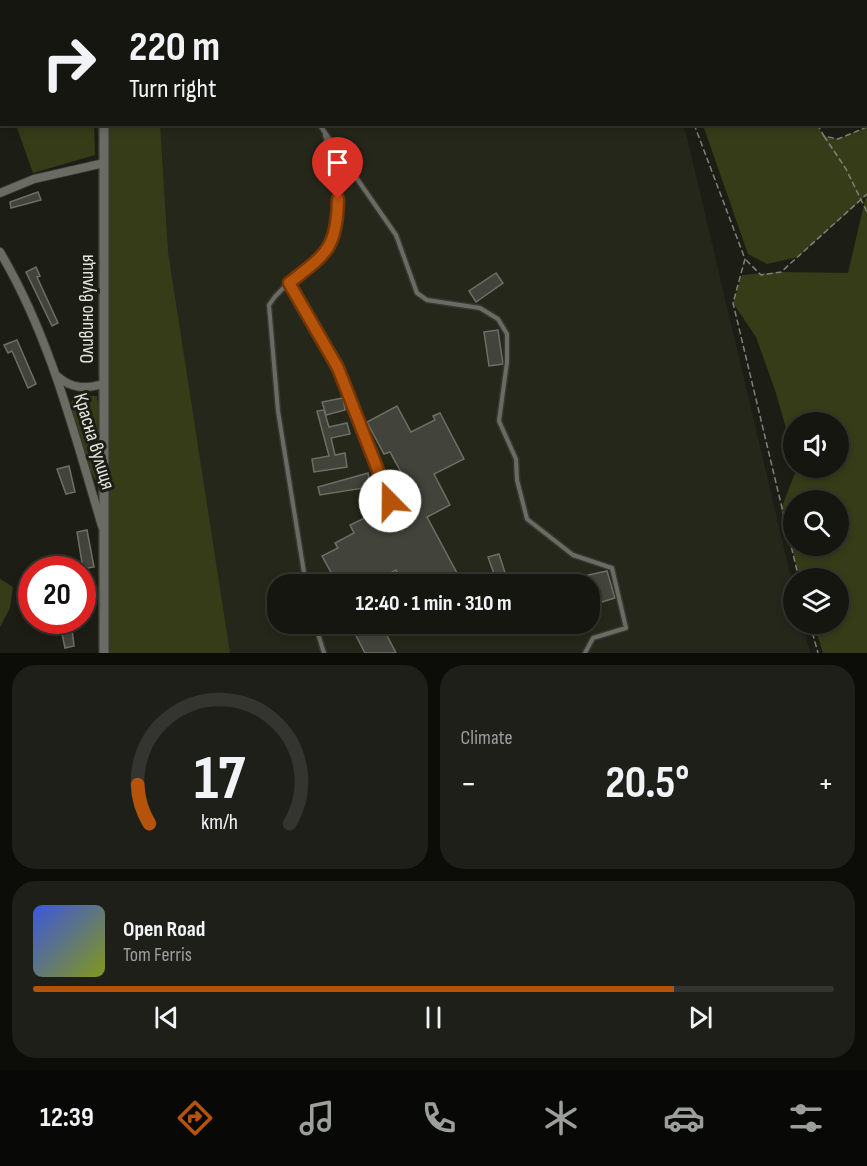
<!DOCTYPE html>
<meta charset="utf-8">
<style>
:root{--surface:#151610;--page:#1e1f19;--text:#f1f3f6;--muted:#9d9f9f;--line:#343530;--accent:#b45309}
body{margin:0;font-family:"Sofia Sans Condensed",sans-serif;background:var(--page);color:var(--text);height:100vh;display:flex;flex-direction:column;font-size:22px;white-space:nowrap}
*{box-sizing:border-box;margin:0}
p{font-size:20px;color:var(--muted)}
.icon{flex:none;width:33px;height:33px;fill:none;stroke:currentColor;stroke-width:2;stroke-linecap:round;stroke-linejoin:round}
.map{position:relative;height:653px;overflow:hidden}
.panel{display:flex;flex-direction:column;gap:12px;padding:12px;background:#0c0c09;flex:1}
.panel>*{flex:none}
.guide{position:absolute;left:0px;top:0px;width:867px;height:126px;box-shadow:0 3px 9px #0003,0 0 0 2px var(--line);background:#151610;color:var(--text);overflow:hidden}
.buttons{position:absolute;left:783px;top:412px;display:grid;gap:12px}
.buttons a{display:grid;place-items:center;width:66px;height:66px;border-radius:50%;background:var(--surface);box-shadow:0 3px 9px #0003,0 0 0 2px var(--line);font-size:30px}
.speed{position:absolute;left:18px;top:556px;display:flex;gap:12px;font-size:30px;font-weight:700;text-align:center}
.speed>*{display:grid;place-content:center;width:78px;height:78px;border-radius:50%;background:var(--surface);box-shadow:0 3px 9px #0003,0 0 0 2px var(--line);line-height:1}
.speed .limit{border:9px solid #d22;background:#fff;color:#111}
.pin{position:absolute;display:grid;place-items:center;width:51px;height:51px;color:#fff;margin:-62px -26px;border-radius:50% 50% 50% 0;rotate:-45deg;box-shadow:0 0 6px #0007}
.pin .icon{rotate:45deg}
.me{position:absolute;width:66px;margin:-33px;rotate:338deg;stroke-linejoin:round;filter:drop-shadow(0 0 4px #0008)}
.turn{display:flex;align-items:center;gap:21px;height:126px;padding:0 30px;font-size:27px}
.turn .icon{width:78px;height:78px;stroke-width:2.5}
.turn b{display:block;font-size:42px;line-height:51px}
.big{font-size:45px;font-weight:700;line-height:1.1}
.panel .widget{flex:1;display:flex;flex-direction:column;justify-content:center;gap:9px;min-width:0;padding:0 21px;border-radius:24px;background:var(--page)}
.panel .dial{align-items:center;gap:0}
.dial svg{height:156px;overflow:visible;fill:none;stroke:var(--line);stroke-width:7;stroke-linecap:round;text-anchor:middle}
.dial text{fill:var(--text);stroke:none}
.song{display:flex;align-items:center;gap:18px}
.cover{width:72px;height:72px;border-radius:9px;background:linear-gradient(135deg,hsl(230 70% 55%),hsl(70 70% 35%))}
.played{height:6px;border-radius:3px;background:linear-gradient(90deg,var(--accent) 80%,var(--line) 80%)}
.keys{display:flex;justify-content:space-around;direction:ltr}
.heat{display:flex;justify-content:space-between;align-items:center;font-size:33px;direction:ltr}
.panel .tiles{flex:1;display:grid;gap:12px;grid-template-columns:1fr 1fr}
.widget:last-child{grid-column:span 2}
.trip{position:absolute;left:267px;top:574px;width:333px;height:60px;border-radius:24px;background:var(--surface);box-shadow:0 3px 9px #0003,0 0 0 2px var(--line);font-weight:700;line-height:60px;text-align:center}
.dock{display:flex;height:96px;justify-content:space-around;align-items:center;background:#080906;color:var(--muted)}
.dock .icon{width:42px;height:42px}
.dock .active{color:var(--accent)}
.dock b{font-size:27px;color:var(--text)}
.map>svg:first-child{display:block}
.built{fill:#242719;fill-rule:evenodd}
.green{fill:#363c18;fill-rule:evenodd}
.building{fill:#42443b;stroke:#6d6f65;stroke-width:1.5}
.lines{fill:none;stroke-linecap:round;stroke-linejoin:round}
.service-casing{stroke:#373833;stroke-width:7}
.minor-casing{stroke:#373833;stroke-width:10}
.tertiary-casing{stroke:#373833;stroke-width:12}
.path{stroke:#7f817a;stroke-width:1.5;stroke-dasharray:6 3;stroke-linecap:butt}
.service{stroke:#6a6c63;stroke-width:4}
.minor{stroke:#6a6c63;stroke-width:8}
.tertiary{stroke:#6a6c63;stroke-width:9}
.route-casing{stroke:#753606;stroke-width:15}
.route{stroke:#b45309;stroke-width:10}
.labels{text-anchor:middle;stroke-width:6;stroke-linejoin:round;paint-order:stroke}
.street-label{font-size:20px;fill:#e3e4de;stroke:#1c1e16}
</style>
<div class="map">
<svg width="867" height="653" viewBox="0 0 867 653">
<rect width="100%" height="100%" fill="#1c1e16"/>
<g class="built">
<path d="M 151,0 L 653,0 L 653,1 L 151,2 Z"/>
<path d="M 157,125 L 684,125 L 793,586 L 794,624 L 803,624 L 810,653 L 225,653 L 166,259 ZM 278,585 L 590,585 L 590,624 L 278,624 Z"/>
</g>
<g class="green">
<path d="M 16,125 L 94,125 L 95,155 L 33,173 Z"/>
<path d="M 109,125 L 160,125 L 168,252 L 230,653 L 109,653 Z"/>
<path d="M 703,125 L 817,125 L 824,136 L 838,139 L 867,127 L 867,653 L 823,653 L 814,624 L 838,624 L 838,579 L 800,579 L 781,509 L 797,468 L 838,468 L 838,423 L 794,423 L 793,452 L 775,390 L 756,337 L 733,303 L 742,275 L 781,272 L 848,273 L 866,196 L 798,257 L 767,264 L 748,254 ZM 794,501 L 838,501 L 838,546 L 794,546 Z"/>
<path d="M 84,396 L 97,396 L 98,405 L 97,483 L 84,459 L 70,407 L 72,400 Z"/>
<path d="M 0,579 L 13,587 L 10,608 L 0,627 Z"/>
</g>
<g class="building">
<path d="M 38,192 L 41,200 L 11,208 L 10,202 Z"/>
<path d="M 36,267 L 40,276 L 37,277 L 58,323 L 52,326 L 26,272 Z"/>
<path d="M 496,273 L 503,283 L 476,302 L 469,291 Z"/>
<path d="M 498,330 L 503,364 L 489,366 L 484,332 Z"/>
<path d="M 17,340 L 36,384 L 28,388 L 12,351 L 8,353 L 4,345 Z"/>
<path d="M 343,398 L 345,410 L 326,415 L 322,402 Z"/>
<path d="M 397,406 L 411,432 L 435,420 L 433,416 L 440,413 L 464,459 L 434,474 L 450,505 L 427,517 L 457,573 L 434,585 L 404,585 L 396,570 L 368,585 L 331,585 L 328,579 L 333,576 L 322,556 L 338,548 L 335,543 L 354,533 L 350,525 L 406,498 L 397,481 L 404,478 L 390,452 L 384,454 L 367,422 Z"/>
<path d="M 324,410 L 329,427 L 347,423 L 350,434 L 331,438 L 335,455 L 345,453 L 347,467 L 314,472 L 312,459 L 329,456 L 317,411 Z"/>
<path d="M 69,466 L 75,492 L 66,494 L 57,469 Z"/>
<path d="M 368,473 L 370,487 L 320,495 L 318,487 Z"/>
<path d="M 87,530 L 94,567 L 83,569 L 77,532 Z"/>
<path d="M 499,554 L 509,585 L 498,585 L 488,557 Z"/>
<path d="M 607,571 L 615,598 L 595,604 L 588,575 Z"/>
<path d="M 74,623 L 74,629 L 72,629 L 74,646 L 65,648 L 60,624 Z"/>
<path d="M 350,624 L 381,624 L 396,653 L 365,653 Z"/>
</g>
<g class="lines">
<g class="service-casing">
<g id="service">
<path d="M 252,0 L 253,2"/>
<path d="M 319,124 L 396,235 L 417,293 L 427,300 L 480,308 L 498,319 L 507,334 L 507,362 L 499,421 L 516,459 L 517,480 L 527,519 L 573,555 L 612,568 L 626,628 L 593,638 L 585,653"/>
<path d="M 289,283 L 338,368 L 390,501"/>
<path d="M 306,585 L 278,411 L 269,305 C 282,284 303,275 320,258 C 351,226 336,173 325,135"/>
<path d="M 315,624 L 324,653"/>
</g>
</g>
<g class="minor-casing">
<g id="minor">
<path d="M 0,48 L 2,55"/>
<path d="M 0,193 L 34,179 L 104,163"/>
<path d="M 0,252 C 50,336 74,433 102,526"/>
<path d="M 57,376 C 72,389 85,389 103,384"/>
</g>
</g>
<g class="tertiary-casing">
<g id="tertiary">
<path d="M 115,2 L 116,0"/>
<path d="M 104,653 L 104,124"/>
</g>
</g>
<g class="path">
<path d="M 659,0 L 660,2"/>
<path d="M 734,0 L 735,2"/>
<path d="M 705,2 L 706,0"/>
<path d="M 694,124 L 745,259 L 733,303 L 799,579"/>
<path d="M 817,124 L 824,136 L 838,139 L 867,127"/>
<path d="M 824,136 L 846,169 L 867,212"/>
<path d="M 746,260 L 761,275 L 781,272 L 867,194"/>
<path d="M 810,624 L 818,653"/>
</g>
<use href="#service" class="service"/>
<use href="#minor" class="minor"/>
<use href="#tertiary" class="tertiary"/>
</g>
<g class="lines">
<g class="route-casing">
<path id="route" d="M 338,199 C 337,249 326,254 289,283 L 338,368 L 390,501"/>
</g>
<use href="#route" class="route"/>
</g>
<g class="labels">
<g class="street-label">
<text transform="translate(86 309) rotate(-90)" y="7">Оливино вулиця</text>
<text transform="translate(95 441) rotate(73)" y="7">Красна вулиця</text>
</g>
</g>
</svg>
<div class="buttons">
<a><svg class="icon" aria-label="sound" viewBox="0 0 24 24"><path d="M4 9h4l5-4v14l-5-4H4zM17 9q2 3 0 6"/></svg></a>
<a><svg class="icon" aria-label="search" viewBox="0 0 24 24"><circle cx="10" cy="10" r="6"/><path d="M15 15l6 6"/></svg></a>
<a><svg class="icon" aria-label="layers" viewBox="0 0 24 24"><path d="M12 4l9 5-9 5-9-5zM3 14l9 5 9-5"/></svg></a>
</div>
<div class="speed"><div class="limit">20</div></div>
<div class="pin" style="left:338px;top:199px;background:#d93025"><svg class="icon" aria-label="arrive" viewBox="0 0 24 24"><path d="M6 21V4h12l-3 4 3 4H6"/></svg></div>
<svg class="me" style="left:390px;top:501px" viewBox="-20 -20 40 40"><circle r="19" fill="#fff"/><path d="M0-13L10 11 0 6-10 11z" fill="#b45309"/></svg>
<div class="trip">12:40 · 1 min · 310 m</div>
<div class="guide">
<div class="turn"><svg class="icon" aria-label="right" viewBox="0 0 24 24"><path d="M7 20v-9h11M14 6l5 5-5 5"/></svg><div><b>220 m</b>Turn right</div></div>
</div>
</div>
<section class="panel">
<div class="tiles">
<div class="widget dial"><svg viewBox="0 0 100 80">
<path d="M14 69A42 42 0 1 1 86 69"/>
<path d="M14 69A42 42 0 0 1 8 49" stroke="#b45309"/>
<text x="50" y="56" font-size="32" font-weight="700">17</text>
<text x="50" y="72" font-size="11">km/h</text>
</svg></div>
<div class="widget"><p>Climate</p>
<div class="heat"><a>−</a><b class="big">20.5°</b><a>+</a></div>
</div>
<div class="widget">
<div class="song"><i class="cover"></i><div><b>Open Road</b><p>Tom Ferris</p></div></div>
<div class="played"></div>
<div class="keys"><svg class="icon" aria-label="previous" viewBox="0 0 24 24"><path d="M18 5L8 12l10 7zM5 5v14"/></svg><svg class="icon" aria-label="pause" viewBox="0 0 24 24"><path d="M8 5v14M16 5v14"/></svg><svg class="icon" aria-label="next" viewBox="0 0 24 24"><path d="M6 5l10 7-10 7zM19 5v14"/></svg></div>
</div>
</div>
</section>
<nav class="dock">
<b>12:39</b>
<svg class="icon active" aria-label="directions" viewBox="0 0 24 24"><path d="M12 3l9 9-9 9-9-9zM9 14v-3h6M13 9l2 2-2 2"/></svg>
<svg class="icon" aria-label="music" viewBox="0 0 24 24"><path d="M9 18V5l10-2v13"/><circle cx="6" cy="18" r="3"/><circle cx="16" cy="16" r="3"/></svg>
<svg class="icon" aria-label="phone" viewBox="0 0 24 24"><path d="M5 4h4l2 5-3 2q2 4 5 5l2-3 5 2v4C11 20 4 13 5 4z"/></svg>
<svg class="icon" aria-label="climate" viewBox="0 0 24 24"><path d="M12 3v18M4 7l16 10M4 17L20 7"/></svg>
<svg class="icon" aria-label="car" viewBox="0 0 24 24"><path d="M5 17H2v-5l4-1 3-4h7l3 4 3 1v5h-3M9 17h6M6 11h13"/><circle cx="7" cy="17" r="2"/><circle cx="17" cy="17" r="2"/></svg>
<svg class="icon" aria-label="filters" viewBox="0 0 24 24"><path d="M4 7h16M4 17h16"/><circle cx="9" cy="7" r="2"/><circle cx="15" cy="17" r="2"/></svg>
</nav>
